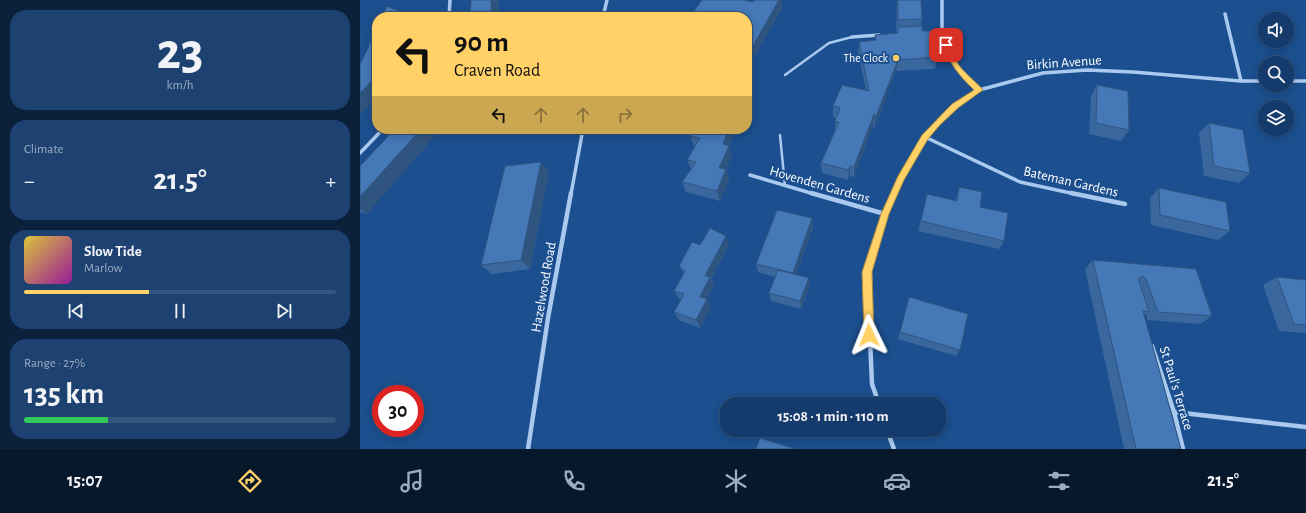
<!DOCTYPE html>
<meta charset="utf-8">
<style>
:root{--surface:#143b6b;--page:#1d4271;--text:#f1f3f6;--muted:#9dadc1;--line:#33557e;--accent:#ffd166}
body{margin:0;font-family:"Alegreya Sans",sans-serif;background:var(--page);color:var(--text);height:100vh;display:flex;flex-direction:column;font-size:15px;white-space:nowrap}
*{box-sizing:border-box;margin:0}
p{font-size:13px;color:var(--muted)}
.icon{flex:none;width:22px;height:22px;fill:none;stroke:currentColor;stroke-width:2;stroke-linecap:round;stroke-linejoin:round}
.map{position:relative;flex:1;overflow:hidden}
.details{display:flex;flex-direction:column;gap:10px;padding:10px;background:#0b203b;width:360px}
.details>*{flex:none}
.top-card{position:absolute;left:12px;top:12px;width:380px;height:122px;border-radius:16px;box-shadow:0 2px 10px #0003,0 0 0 1px var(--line);background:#ffd166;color:#111;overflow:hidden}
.buttons{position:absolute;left:898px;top:12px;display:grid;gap:8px}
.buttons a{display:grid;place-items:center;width:36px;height:36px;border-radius:50%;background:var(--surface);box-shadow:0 2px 10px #0003,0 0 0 1px var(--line);font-size:20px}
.speed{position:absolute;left:12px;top:385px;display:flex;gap:8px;font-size:20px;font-weight:700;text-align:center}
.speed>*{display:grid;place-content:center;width:52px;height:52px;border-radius:50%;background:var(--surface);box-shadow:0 2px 10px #0003,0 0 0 1px var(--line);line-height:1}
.speed .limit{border:6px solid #d22;background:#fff;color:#111}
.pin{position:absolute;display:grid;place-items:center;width:34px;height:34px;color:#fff;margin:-17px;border-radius:8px;box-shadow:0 2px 6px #0006}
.me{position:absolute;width:44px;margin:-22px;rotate:358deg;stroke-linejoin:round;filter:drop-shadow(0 0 3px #0008)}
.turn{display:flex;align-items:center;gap:14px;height:84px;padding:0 16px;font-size:18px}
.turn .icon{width:52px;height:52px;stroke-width:2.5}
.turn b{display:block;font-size:28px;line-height:34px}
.lanes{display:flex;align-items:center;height:38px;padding:0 16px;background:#0003;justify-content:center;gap:20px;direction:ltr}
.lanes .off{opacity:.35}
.big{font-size:30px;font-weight:600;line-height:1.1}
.details .widget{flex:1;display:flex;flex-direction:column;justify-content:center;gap:6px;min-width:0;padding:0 14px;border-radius:16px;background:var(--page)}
.details .dial{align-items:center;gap:0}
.dial b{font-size:52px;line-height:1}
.song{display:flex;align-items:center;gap:12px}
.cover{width:48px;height:48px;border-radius:6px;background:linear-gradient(135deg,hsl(50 70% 55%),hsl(300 70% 35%))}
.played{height:4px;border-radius:2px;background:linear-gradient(90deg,var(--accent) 40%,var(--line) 40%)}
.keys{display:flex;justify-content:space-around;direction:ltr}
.heat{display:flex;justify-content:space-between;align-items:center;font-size:22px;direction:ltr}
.charge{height:6px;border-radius:3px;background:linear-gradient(90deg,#34c759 27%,var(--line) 0)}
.trip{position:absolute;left:360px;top:397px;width:226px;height:40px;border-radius:16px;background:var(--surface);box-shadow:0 2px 10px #0003,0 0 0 1px var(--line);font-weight:600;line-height:40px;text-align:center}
.dock{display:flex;height:64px;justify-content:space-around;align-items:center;background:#08182b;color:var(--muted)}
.dock .icon{width:28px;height:28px}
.dock .current{color:var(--accent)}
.dock b{font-size:18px;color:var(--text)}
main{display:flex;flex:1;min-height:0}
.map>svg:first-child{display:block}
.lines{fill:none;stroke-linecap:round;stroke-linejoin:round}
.service{stroke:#a9c9ee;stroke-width:2.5}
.minor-far1{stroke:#a9c9ee;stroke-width:3.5}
.minor{stroke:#a9c9ee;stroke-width:4.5}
.wall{fill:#3a679d}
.shaded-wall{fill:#305480}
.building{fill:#4478b7;stroke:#305480}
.route{fill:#ffd166;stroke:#a68842}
.poi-dot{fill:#ffd166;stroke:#1b4f8f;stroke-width:1.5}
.labels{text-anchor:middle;stroke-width:4;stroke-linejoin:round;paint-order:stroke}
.far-poi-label{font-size:12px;fill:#fff;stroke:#1b4f8f;text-anchor:end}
.street-label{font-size:14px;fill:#fff;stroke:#1b4f8f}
</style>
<main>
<section class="details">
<div class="widget dial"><b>23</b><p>km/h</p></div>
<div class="widget"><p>Climate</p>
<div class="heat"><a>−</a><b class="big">21.5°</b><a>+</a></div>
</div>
<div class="widget">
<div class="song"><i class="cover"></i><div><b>Slow Tide</b><p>Marlow</p></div></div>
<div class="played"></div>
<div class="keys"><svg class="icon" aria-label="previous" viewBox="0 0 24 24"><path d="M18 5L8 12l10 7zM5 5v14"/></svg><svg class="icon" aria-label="pause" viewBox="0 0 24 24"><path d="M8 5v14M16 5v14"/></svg><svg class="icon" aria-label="next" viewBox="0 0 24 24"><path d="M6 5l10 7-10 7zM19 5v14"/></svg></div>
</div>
<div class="widget"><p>Range · 27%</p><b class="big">135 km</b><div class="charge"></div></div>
</section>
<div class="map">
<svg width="946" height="449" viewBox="0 0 946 449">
<rect width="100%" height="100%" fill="#1b4f8f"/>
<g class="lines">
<g class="service">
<path d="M 425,75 L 469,43 L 492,37"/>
<path d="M 420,135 L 425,186"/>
</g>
<g class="minor-far1">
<path d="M 582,0 L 582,33 L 593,62 L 619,90"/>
<path d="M 865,14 L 881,81"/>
<path d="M 89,17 L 90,0"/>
<path d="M 243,17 L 247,0"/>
<path d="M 564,33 L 582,33"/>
<path d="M 492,37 L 519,35"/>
<path d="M 927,81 L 946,81"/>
<path d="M 565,137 L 660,182 L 715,194"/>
<path d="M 0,153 L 23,129"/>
<path d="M 390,175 L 454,194"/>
<path d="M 211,194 L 223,129"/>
<path d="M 534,194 L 565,137 L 595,106 L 619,90 L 683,73 L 727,70 L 773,72 L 881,81 L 905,81"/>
</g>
<g class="minor">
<path d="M 451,193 L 525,214"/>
<path d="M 711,193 L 765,204"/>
<path d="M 792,346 L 814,412 L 823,449"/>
<path d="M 519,404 L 512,384 L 507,272 L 525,214 L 535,193"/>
<path d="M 814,412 L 946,427"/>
<path d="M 527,430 L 534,449"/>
<path d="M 168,449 L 188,318 L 211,193"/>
</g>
</g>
<g class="wall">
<path d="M 394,0 L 422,0 L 422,8 L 390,64 L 387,63 L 387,17 L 331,17 L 331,15 L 393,2 Z"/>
<path d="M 537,0 L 561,0 L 562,19 L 561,26 L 562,31 L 578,57 L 575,69 L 536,71 L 514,130 L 513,125 L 494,177 L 490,176 L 488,180 L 462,173 L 461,163 L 475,131 L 475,121 L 476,118 L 473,117 L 473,106 L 506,90 L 498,53 L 499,42 L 515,40 L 515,35 L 537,33 L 537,32 L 536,32 Z"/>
<path d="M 737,85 L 769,130 L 761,141 L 729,134 L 731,96 Z"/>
<path d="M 849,123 L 890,173 L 879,183 L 844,176 L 839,133 Z"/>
<path d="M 373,134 L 369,146 L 372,156 L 366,169 L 369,180 L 360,201 L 326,192 L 322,182 L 331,169 L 327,160 L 335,147 L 334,146 L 330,136 Z"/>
<path d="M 0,166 L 7,214 L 0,212 Z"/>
<path d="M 189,172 L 170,269 L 132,274 L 121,265 Z"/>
<path d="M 599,187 L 620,207 L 644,241 L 639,249 L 558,231 L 567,194 L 595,201 Z"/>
<path d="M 799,188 L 870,231 L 858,240 L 791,225 L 790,198 Z"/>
<path d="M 452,218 L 453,228 L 436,274 L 449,278 L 450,286 L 441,309 L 411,301 L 409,293 L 415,277 L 398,272 L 396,264 Z"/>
<path d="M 340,245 L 369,245 L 351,279 L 354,285 L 347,299 L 351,307 L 340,328 L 319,320 L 314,312 L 321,299 L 319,299 L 314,291 L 324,274 L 319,266 Z"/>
<path d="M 733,260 L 836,269 L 852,316 L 840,324 L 787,320 L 786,314 L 784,315 L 821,449 L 764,449 L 725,269 Z"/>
<path d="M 917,277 L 946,280 L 946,333 L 919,331 L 903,285 Z"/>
<path d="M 549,297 L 600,350 L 596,356 L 538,339 Z"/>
</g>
<g class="shaded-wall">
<path d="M 131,0 L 139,0 L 138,17 L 131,17 Z"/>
<path d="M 419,0 L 422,0 L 422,8 L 390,64 L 389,53 Z"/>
<path d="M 44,13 L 47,17 L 42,17 Z"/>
<path d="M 538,60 L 536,71 L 514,130 L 515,119 Z"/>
<path d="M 17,75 L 17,98 L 0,115 L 0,93 Z"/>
<path d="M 514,114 L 513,125 L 494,177 L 494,167 Z"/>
<path d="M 61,129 L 81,129 L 7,214 L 0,209 L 0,197 Z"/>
<path d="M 369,129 L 372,129 L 373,134 L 369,146 L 372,156 L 362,178 L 359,168 L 363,144 Z"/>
<path d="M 181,162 L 189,172 L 170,269 L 161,260 Z"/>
<path d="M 490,166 L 490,176 L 488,180 L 489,170 Z"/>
<path d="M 366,169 L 369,180 L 360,201 L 357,191 Z"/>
<path d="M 452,218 L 453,228 L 434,281 L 433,273 Z"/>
<path d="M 366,236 L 369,245 L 351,279 L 354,285 L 347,299 L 351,307 L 340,328 L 336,320 L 345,276 Z"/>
<path d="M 449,278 L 450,286 L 441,309 L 440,301 Z"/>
</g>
<g class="building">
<path d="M 111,0 L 131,0 L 131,17 L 110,17 Z"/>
<path d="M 342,0 L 384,0 L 393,2 L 394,0 L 419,0 L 389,53 L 387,53 L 387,17 L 340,17 L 331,15 Z"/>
<path d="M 538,0 L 561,0 L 562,19 L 538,20 Z"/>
<path d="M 27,6 L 44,13 L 42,17 L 22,17 Z"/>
<path d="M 562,26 L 562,31 L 569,31 L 578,57 L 538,60 L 515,119 L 514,114 L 494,167 L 490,166 L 489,170 L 461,163 L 479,122 L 475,121 L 480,108 L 473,106 L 482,85 L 509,91 L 499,42 L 516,40 L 515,35 L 538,33 L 538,27 Z"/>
<path d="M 17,28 L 17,75 L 16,77 L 0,93 L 0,65 Z"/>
<path d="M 737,85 L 768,91 L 769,130 L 736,123 Z"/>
<path d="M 849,123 L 883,130 L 890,173 L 854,166 Z"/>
<path d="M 35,129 L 61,129 L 0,197 L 0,166 Z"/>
<path d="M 334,129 L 369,129 L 363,144 L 369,146 L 359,168 L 366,169 L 357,191 L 322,182 L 336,162 L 327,160 L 340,138 L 330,136 Z"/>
<path d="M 181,162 L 161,260 L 121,265 L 145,166 Z"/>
<path d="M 599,187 L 622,192 L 620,207 L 648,213 L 644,241 L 561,221 L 567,194 L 597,201 Z"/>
<path d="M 799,188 L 866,202 L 870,231 L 800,215 Z"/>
<path d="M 417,210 L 452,218 L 433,273 L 396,264 Z"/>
<path d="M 350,228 L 366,236 L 345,276 L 350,277 L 340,297 L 347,299 L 336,320 L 314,312 L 324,294 L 314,291 L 325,271 L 319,266 L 332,242 L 340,245 Z"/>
<path d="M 733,260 L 836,269 L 852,316 L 798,312 L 786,279 L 783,276 L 779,278 L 779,281 L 789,312 L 783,311 L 821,449 L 776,449 Z"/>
<path d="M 418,270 L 449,278 L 440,301 L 409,293 Z"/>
<path d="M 917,277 L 946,280 L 946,325 L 934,324 Z"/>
<path d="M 549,297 L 608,314 L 600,350 L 540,332 Z"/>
<path d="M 400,438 L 436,449 L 396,449 Z"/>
</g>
<path class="route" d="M 586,43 C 593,46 594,56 597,62 C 603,73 615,80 623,90 L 598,108 L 580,125 L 568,139 L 544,180 L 529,214 L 512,272 L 514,335 L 513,339 L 509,340 L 505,339 L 504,335 L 502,272 L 521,214 L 538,176 L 562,135 L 592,104 L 614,90 C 598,74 591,66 583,45 Z"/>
<circle class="poi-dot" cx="536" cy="58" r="4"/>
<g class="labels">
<g class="far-poi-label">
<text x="528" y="62">The Clock</text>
</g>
<g class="street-label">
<text transform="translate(704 62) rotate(-4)" y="5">Birkin Avenue</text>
<text transform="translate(711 181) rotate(13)" y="5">Bateman Gardens</text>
<text transform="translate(460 184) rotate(16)" y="5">Hovenden Gardens</text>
<text transform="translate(183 287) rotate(-80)" y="5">Hazelwood Road</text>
<text transform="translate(817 388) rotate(73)" y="5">St Paul's Terrace</text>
</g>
</g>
</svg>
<div class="buttons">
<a><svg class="icon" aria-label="sound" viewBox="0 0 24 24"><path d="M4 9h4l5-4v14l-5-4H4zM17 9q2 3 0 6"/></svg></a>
<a><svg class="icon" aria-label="search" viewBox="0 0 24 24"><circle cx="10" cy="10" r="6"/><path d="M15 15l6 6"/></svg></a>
<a><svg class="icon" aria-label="layers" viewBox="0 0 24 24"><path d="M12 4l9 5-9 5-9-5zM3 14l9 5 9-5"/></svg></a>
</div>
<div class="speed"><div class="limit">30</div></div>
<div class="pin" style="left:586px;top:45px;background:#d93025"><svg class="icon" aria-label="arrive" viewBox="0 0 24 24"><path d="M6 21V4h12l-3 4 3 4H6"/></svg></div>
<svg class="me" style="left:509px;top:335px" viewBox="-20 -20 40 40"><path d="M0-17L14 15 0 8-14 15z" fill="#ffd166" stroke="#fff" stroke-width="4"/></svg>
<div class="trip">15:08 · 1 min · 110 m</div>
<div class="top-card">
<div class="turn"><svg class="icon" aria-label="left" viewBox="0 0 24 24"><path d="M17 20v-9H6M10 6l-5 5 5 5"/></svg><div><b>90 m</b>Craven Road</div></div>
<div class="lanes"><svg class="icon" aria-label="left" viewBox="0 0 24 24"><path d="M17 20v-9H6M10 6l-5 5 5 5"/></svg><svg class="icon off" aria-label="ahead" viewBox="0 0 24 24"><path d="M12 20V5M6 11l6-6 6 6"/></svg><svg class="icon off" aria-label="ahead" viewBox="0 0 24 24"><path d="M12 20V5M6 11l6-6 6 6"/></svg><svg class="icon off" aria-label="right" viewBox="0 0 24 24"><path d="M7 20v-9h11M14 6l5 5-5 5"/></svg></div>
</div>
</div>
</main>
<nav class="dock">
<b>15:07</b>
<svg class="icon current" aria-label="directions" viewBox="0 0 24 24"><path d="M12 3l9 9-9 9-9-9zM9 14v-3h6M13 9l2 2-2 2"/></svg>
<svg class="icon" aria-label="music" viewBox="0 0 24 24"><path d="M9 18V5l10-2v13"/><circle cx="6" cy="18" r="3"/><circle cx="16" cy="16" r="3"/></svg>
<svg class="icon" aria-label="phone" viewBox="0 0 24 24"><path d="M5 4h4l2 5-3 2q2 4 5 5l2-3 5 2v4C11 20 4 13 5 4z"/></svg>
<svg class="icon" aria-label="climate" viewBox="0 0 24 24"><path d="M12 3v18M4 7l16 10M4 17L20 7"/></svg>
<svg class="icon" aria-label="car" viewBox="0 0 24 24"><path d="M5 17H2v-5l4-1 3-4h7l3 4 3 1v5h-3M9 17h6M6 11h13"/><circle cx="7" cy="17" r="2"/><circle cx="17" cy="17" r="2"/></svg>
<svg class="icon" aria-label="filters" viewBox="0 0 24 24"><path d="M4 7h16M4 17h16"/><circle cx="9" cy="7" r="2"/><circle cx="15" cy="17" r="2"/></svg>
<b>21.5°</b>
</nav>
